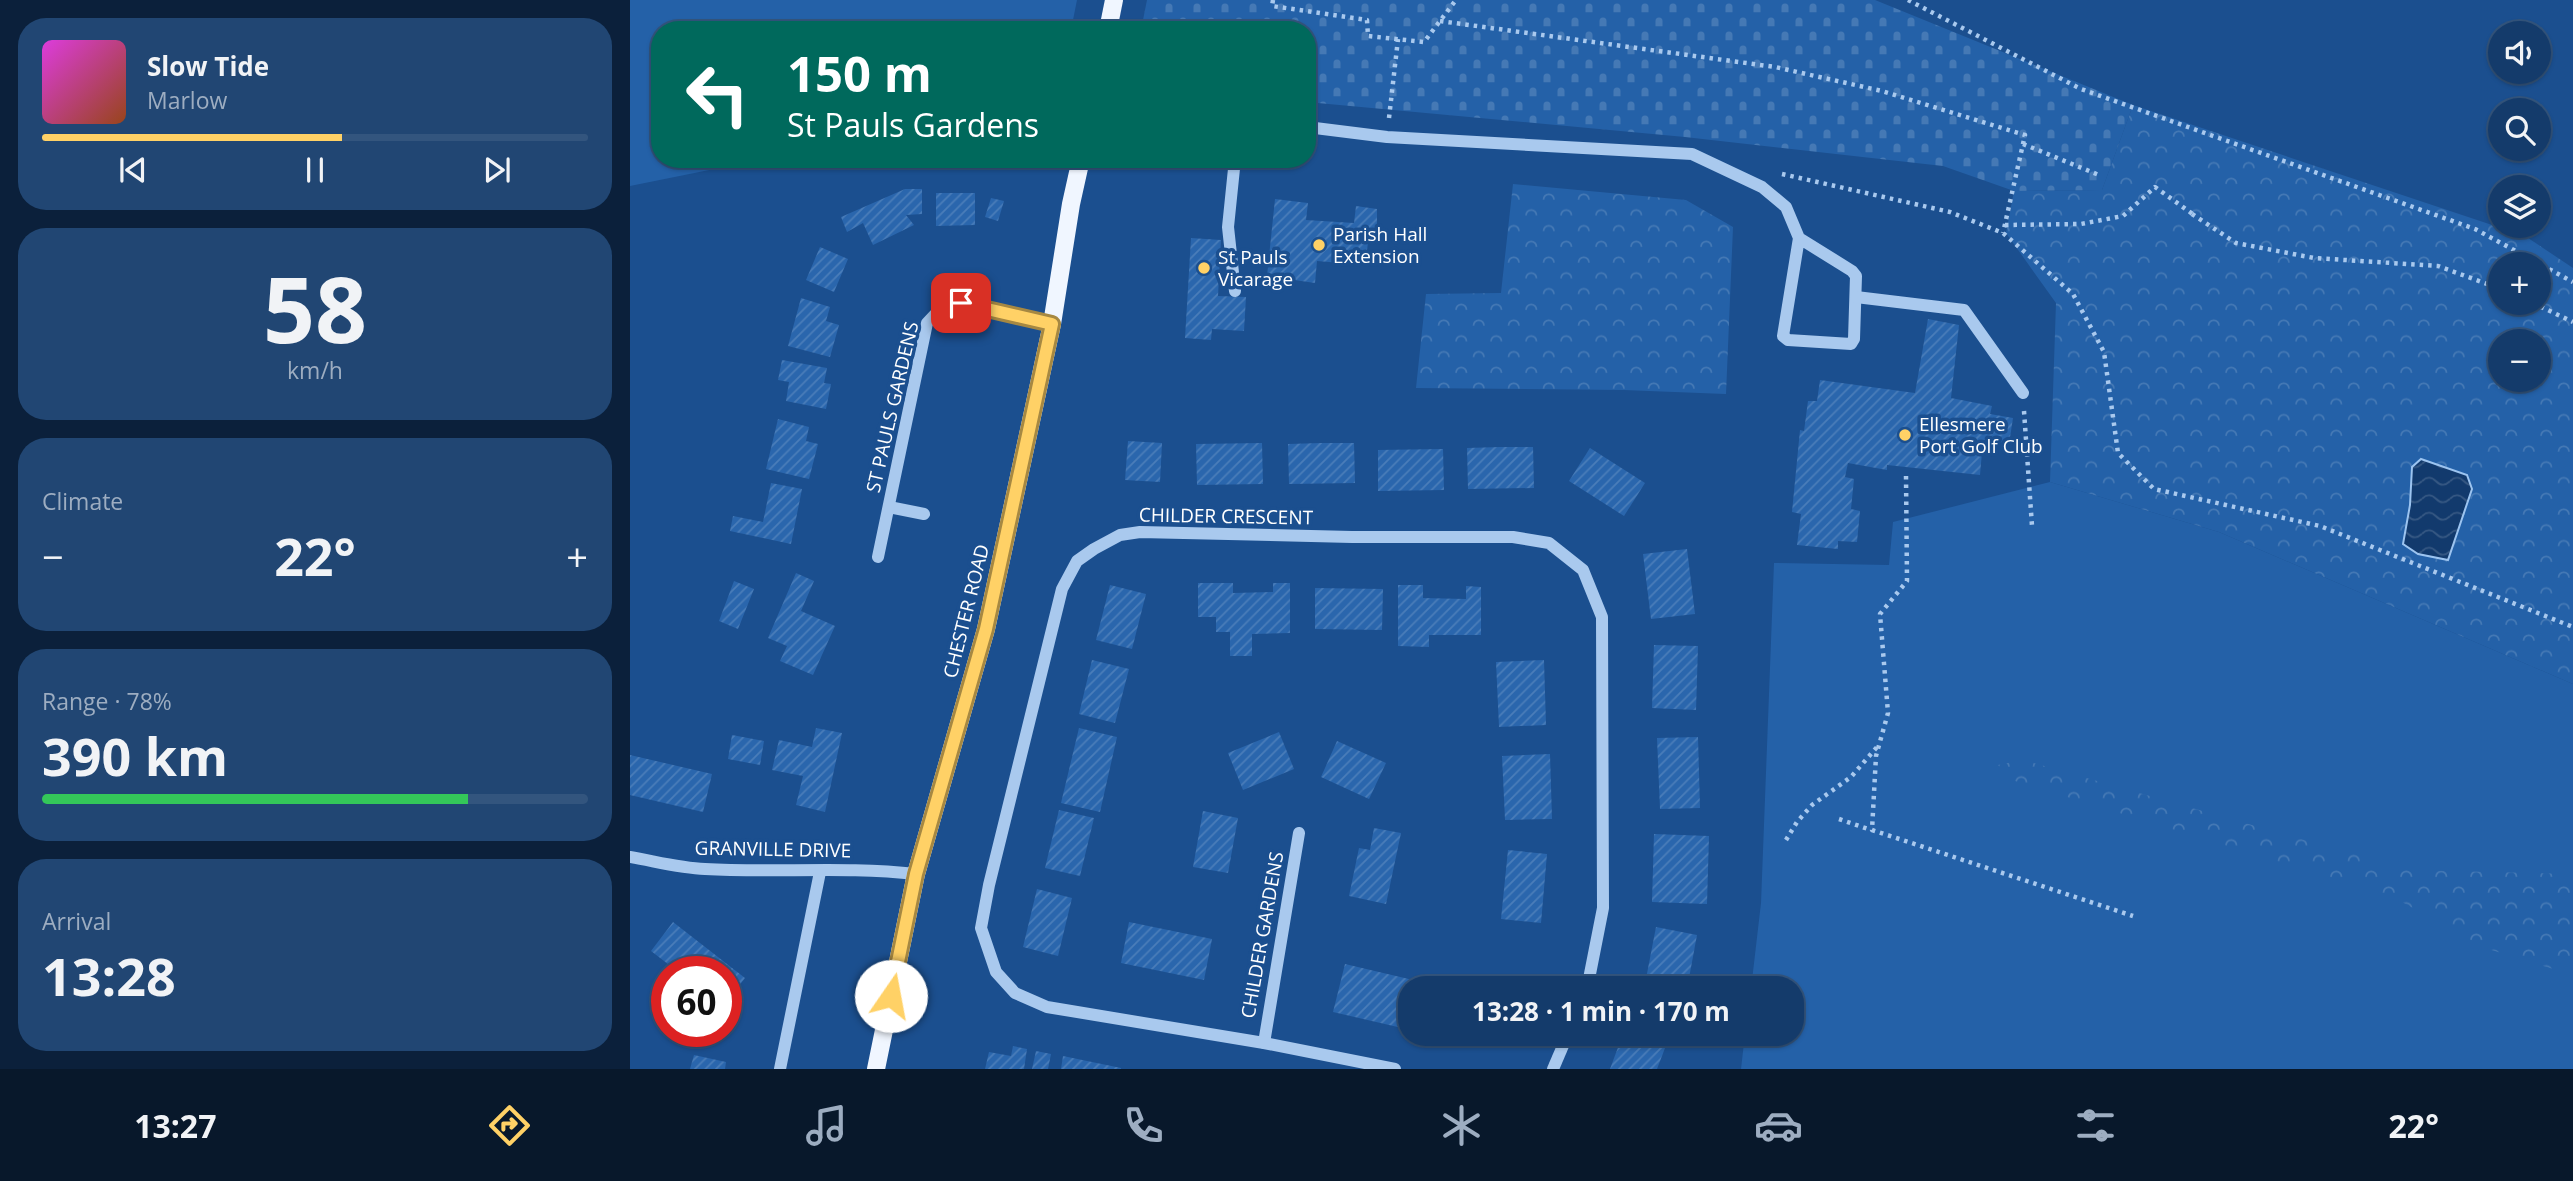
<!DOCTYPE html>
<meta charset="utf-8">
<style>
:root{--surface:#143b6b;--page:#214673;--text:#f1f3f6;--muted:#9dadc1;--line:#33557e;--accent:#ffd166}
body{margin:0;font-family:"Open Sans",sans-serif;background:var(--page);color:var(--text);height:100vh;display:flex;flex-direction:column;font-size:26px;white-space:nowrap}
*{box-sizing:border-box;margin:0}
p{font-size:23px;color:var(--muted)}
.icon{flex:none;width:38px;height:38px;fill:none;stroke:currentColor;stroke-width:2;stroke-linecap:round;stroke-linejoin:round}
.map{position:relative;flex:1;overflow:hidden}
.drawer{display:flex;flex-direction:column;gap:18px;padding:18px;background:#0b203b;width:630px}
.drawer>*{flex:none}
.guide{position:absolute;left:21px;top:21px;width:665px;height:147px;border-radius:28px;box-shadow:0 2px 5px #0004,0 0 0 2px var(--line);background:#00695c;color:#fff;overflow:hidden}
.tools{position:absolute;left:1858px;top:21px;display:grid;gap:14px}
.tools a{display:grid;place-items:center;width:63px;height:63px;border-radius:50%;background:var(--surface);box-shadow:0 2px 5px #0004,0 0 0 2px var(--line);font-size:35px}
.speed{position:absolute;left:21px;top:956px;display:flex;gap:14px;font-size:35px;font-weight:700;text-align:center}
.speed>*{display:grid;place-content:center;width:91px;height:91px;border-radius:50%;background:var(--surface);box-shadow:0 2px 5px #0004,0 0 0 2px var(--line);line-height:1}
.speed .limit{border:10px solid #d22;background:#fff;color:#111}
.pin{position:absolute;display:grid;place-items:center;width:60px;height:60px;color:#fff;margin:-30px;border-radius:14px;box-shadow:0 4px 10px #0006}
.me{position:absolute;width:77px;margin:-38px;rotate:12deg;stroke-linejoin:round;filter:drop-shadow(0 0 5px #0008)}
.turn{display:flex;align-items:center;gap:24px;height:147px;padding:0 21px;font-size:32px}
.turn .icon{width:91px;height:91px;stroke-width:2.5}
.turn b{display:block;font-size:49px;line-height:60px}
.big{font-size:52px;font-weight:700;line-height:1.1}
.drawer .tile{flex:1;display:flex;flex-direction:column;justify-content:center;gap:10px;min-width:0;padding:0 24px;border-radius:28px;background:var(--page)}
.drawer .dial{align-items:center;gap:0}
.dial b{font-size:91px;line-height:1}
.song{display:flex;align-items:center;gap:21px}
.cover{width:84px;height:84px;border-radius:10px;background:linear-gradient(135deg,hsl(300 70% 55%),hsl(20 70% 35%))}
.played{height:7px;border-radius:4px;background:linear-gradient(90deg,var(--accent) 55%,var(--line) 55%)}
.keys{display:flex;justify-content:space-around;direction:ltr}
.heat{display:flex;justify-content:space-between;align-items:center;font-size:38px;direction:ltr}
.charge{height:10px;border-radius:5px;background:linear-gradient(90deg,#34c759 78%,var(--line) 0)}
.trip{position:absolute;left:768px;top:976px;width:406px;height:70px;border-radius:28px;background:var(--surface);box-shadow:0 2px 5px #0004,0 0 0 2px var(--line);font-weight:700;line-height:70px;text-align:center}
.dock{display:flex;height:112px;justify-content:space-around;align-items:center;background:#08182b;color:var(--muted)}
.dock .icon{width:49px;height:49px}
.dock .current{color:var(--accent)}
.dock b{font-size:32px;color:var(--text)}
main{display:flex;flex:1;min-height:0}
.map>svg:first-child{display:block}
.grass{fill:#2461a8}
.forest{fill:url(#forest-crowns);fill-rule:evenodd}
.cemetery{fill:url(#cemetery-stones)}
.water{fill:url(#water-waves);stroke:#9cc4f0;stroke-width:2}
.building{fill:url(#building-hatch)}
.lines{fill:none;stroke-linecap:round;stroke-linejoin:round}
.path{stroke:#a9c9ee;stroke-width:4.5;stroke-dasharray:3.5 5;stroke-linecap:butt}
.minor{stroke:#a9c9ee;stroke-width:12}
.major{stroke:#f0f6ff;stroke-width:18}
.route-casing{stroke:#a68842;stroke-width:18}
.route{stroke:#ffd166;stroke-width:12}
.poi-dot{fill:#ffd166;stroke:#1b4f8f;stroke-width:2.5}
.labels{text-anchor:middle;stroke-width:7;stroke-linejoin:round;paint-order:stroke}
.poi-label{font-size:19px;fill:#fff;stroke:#1b4f8f;text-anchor:start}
.street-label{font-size:19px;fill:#fff;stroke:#1b4f8f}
</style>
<main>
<section class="drawer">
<div class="tile">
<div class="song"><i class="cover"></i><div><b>Slow Tide</b><p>Marlow</p></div></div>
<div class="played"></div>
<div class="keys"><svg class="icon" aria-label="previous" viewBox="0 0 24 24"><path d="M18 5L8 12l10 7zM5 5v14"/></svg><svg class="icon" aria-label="pause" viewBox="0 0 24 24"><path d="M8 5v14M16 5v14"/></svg><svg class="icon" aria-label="next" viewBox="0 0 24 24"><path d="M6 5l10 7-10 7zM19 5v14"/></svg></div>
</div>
<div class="tile dial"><b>58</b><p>km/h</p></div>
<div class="tile"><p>Climate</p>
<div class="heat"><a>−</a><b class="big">22°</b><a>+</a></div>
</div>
<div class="tile"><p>Range · 78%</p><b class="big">390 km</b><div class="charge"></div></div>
<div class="tile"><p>Arrival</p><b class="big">13:28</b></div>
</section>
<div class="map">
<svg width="1943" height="1069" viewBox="0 0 1943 1069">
<defs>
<pattern id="forest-crowns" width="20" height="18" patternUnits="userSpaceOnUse" patternTransform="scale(1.75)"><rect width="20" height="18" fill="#2461a8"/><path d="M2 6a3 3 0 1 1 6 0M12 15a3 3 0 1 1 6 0" fill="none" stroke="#4579b5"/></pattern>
<pattern id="cemetery-stones" width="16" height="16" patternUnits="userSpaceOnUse" patternTransform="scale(1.75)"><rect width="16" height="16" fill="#2461a8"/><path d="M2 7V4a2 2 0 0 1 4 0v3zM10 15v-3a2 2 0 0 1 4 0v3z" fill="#4579b5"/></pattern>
<pattern id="water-waves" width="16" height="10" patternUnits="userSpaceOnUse" patternTransform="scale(1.75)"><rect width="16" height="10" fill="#123a6d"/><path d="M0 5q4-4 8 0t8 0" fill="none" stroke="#365883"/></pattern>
<pattern id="building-hatch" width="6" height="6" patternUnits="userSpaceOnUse" patternTransform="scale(1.75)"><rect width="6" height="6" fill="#2a66ad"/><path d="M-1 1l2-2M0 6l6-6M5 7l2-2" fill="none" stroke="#4a7db9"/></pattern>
</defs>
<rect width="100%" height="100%" fill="#1b4f8f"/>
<g class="grass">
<path d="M 0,0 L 447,0 L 441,30 L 30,30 L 30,159 L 160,159 L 104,165 L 0,186 Z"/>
<path d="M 1420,482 L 1589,532 L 1943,684 L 1943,1069 L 1111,1069 L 1115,1034 L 1162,1034 L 1162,989 L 1121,989 L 1131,903 L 1144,563 L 1259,565 L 1263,522 Z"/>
</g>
<g class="forest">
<path d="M 1503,105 L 1895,236 L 1943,268 L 1943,684 L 1589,532 L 1420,482 L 1426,303 L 1376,233 L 1384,191 L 1472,190 ZM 1871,264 L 1909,264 L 1909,303 L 1871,303 ZM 1871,341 L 1909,341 L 1909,380 L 1871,380 Z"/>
<path d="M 883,184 L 1056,200 L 1103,227 L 1096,394 L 994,390 L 786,388 L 796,294 L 871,293 Z"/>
<path d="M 1393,760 L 1780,870 L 1943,874 L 1943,975 L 1855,948 L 1763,897 L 1385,781 L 1368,765 Z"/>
</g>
<path class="cemetery" d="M 517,0 L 1245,0 L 1503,105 L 1472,190 L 1384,191 L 1313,166 L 1055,137 L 677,102 L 677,30 L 511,30 Z"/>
<path class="water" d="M 1791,459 L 1837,475 L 1842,489 L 1818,560 L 1788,554 L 1773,544 L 1780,505 L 1782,467 Z"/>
<g class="building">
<path d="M 275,189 L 292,189 L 292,214 L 276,215 L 284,225 L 243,245 L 233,223 L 217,232 L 211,217 Z"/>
<path d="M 306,193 L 345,193 L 345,225 L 306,226 Z"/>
<path d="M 361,198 L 374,201 L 368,221 L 355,217 Z"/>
<path d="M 645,199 L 678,203 L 676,220 L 724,223 L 726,206 L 747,209 L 747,229 L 740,228 L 735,265 L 687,261 L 685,283 L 637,276 Z"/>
<path d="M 561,238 L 591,240 L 588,296 L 616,297 L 614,331 L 582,329 L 581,340 L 555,338 Z"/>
<path d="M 190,247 L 218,259 L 204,292 L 176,280 Z"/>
<path d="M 171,298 L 200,307 L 196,321 L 209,325 L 200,357 L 158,346 Z"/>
<path d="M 1298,319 L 1329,325 L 1321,398 L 1362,406 L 1360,414 L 1383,418 L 1379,444 L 1353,440 L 1350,475 L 1257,465 L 1257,470 L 1218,463 L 1215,477 L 1224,479 L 1221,509 L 1230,511 L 1227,542 L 1208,541 L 1208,549 L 1167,545 L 1171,514 L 1162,512 L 1170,430 L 1174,431 L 1178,401 L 1187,401 L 1190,380 L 1285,393 Z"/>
<path d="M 152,360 L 197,368 L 194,383 L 201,384 L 196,409 L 156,401 L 159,382 L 148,380 Z"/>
<path d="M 148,419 L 179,427 L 176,441 L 188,444 L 179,479 L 136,469 Z"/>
<path d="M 498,441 L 532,443 L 530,482 L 495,480 Z"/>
<path d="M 632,443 L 633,484 L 567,485 L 566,444 Z"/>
<path d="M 691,443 L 724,443 L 725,483 L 659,484 L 658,444 Z"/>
<path d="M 870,447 L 903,447 L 904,488 L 838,489 L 837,448 Z"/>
<path d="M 960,448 L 1015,483 L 994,516 L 939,481 Z"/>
<path d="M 813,449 L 814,490 L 748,491 L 748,450 Z"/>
<path d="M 141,483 L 172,489 L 161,544 L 100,531 L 103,516 L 133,522 Z"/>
<path d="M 1057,549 L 1065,614 L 1021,619 L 1013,554 Z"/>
<path d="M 166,573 L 184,581 L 171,611 L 205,626 L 183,675 L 150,661 L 157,646 L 138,638 Z"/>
<path d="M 104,581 L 124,589 L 108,629 L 89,621 Z"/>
<path d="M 568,583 L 603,583 L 603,593 L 643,592 L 643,583 L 660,583 L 660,633 L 622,634 L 622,656 L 600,656 L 600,632 L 586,632 L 586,617 L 568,617 Z"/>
<path d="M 480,585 L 516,594 L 502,649 L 466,640 Z"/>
<path d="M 768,585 L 793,585 L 793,598 L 836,599 L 836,586 L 851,587 L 851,635 L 799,635 L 799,647 L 768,646 Z"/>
<path d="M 685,588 L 753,589 L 752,630 L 685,629 Z"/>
<path d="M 1024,645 L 1068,646 L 1066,710 L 1022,708 Z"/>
<path d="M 462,660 L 499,669 L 485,723 L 449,714 Z"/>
<path d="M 914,660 L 916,725 L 869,727 L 866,662 Z"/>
<path d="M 186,728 L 212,733 L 195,812 L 166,805 L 173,776 L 142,770 L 149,740 L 182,747 Z"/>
<path d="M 449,728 L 487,737 L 470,812 L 431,803 Z"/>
<path d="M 649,732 L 664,769 L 613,790 L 598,753 Z"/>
<path d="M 102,735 L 134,741 L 130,765 L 98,759 Z"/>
<path d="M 1068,737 L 1070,808 L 1030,809 L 1027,738 Z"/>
<path d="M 707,741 L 756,763 L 739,799 L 691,777 Z"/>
<path d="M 920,754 L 922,819 L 875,820 L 872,756 Z"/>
<path d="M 0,755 L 82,774 L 73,812 L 0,795 Z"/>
<path d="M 429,810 L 464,818 L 450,876 L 415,868 Z"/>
<path d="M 573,811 L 608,818 L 598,873 L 563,867 Z"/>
<path d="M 744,828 L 771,833 L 756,904 L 719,896 L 729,848 L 740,850 Z"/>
<path d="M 1024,834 L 1079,836 L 1077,904 L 1022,902 Z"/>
<path d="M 878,850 L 917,854 L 911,923 L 871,919 Z"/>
<path d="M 407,889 L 442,898 L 428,956 L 393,947 Z"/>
<path d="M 43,922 L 115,978 L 99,999 L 109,1006 L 102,1014 L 96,1010 L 96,971 L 47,971 L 21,951 Z"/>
<path d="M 499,922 L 582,939 L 574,980 L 491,963 Z"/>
<path d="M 1026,927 L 1067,935 L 1057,989 L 1014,989 Z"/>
<path d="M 715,964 L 783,980 L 772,1028 L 703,1012 Z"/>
<path d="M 820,977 L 868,988 L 867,989 L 817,989 Z"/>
<path d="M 854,1034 L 878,1034 L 877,1041 Z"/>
<path d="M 993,1034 L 1040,1035 L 1027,1069 L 980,1069 Z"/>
<path d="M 383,1046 L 397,1049 L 394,1069 L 355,1069 L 359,1052 L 381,1056 Z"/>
<path d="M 406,1051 L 421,1054 L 418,1069 L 402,1069 Z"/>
<path d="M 64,1055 L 96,1062 L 95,1069 L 60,1069 Z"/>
<path d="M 433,1056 L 491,1068 L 491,1069 L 431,1069 Z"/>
</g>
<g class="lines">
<g class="path">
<path d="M 643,0 L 642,6 L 737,20 L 738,36 L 794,42 L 826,0"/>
<path d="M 1278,0 L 1451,89 L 1845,229 L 1943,282"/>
<path d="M 810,21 L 1145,67 L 1252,91 L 1395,135 L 1373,233"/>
<path d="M 759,118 L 768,39"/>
<path d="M 1393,144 L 1469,175"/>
<path d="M 1152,174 L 1320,212 L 1373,233 L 1443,294 L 1474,352 L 1488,453 L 1524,489 L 1690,526 L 1943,627"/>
<path d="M 1562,214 L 1606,243 L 1684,258 L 1808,266 L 1871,289"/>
<path d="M 1375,225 L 1451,224 L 1493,216 L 1525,187 L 1564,215"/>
<path d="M 1903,303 L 1943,322"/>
<path d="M 1394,411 L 1402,526"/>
<path d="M 1276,476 L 1277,581 L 1250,614 L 1258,713 L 1246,756 L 1242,830 L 1503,916"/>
<path d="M 1209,819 L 1241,830"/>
<path d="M 1156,840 L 1167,822 L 1182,805 L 1221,777 L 1247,747"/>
</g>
<g class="minor">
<path d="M 677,127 L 757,137 L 1062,154 L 1132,187 L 1156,207 L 1169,238 L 1153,336 L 1158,340 L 1221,344 L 1224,339 L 1226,276 L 1222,271 L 1169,238"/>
<path d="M 605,291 L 598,227 L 605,159"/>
<path d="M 1226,297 L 1334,310 L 1393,393"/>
<path d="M 259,507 L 294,514"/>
<path d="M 248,557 L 297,323 L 313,306 L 331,303 L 422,324"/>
<path d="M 0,857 C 24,861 50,868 75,869 C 145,873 216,866 286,874"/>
<path d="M 634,1043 L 669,833"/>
<path d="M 150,1069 L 190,872"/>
<path d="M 765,1069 L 634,1043 L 417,1007 L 385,993 L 366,972 L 351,928 L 359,885 L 432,589 L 447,561 L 464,549 L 490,535 L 510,532 L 722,537 L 883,537 L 919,543 L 953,570 L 972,617 L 973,908 L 957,989"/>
<path d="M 923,1069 L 938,1034"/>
</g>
<g class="major">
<path d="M 478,30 L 484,0"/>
<path d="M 246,1069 L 286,874 L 356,629 L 422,324 L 441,204 L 451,159"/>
</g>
</g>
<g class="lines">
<g class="route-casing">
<path id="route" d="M 261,996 L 286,874 L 356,629 L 422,324 L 331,303"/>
</g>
<use href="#route" class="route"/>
</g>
<g class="poi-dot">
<circle cx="689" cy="245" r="7"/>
<circle cx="574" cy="268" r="7"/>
<circle cx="1275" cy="435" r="7"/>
</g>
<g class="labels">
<g class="poi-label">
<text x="703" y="241">Parish Hall<tspan x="703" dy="22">Extension</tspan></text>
<text x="588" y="264">St Pauls<tspan x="588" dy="22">Vicarage</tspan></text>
<text x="1289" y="431">Ellesmere<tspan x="1289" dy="22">Port Golf Club</tspan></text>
</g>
<g class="street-label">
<text transform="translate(262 407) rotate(-77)" y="7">ST PAULS GARDENS</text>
<text transform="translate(596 516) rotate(1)" y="7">CHILDER CRESCENT</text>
<text transform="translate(336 611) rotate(-76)" y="7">CHESTER ROAD</text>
<text transform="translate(143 849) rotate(1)" y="7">GRANVILLE DRIVE</text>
<text transform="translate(632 935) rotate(-80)" y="7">CHILDER GARDENS</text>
</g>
</g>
</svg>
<div class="tools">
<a><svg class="icon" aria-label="sound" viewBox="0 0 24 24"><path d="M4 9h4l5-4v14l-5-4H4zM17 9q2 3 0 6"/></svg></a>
<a><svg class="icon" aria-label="search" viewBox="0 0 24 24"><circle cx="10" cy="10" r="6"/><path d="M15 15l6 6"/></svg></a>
<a><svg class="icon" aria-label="layers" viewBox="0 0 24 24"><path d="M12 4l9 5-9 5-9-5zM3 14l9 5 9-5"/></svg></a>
<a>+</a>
<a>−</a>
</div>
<div class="speed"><div class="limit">60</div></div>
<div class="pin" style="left:331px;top:303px;background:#d93025"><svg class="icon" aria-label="arrive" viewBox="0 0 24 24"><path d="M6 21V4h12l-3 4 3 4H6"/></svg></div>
<svg class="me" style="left:261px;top:996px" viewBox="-20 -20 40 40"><circle r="19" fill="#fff"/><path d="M0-13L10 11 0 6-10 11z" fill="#ffd166"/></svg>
<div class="trip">13:28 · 1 min · 170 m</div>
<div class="guide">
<div class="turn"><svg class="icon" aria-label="left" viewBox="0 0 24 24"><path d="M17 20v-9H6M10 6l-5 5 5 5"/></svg><div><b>150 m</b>St Pauls Gardens</div></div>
</div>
</div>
</main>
<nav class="dock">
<b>13:27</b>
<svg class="icon current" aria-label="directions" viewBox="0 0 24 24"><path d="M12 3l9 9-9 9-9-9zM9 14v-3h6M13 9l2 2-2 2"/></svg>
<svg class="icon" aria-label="music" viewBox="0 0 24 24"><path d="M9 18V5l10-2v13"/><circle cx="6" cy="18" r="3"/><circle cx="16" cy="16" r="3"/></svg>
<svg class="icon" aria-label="phone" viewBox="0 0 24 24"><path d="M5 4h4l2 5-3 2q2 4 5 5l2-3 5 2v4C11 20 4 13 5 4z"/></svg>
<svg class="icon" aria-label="climate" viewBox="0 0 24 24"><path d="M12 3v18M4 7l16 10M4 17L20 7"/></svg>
<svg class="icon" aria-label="car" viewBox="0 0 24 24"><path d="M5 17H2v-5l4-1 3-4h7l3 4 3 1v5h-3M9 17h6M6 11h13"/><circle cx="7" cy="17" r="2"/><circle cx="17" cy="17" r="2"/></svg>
<svg class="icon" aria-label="filters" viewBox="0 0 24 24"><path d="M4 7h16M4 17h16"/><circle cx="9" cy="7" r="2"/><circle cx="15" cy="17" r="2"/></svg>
<b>22°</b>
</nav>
